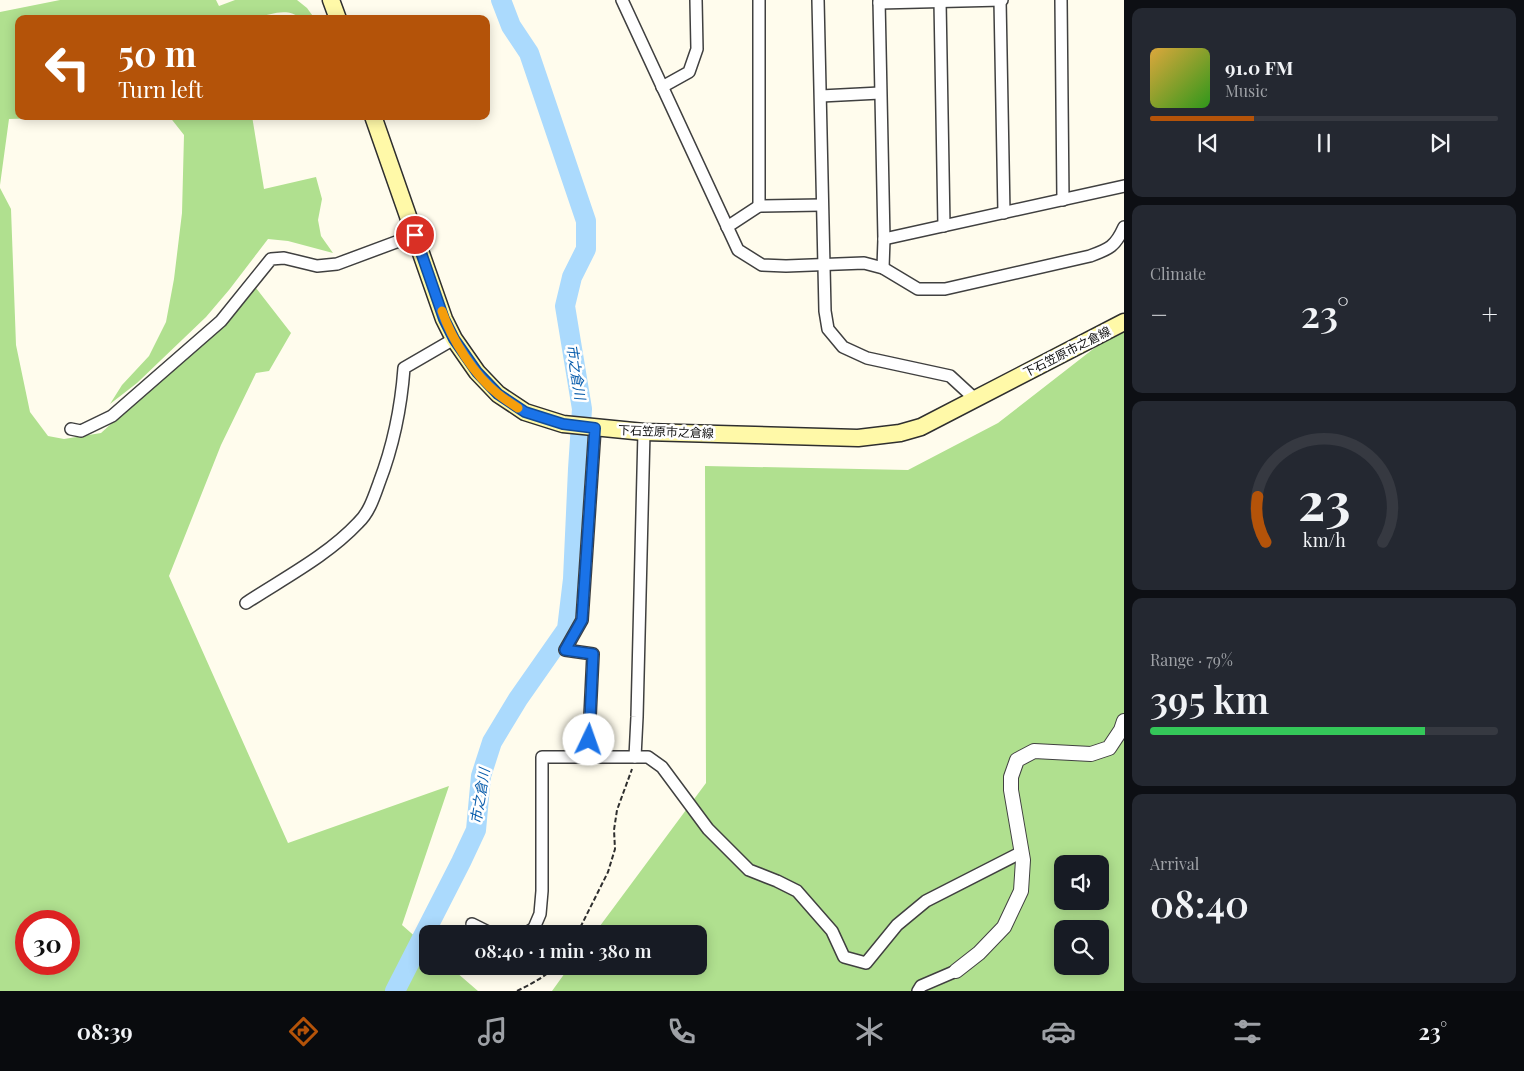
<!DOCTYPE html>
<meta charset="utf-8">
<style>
:root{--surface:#171b24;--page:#242831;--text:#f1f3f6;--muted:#9ea1a6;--line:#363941;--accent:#b45309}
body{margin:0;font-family:"Playfair Display","Noto Sans JP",serif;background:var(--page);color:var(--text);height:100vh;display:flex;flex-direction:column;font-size:19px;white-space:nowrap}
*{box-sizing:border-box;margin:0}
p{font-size:16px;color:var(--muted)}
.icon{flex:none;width:28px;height:28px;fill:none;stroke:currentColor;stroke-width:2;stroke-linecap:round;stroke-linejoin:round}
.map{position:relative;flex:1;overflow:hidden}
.panel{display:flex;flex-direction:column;gap:8px;padding:8px;background:#0d0f14;width:400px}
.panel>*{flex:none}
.hud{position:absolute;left:15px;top:15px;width:475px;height:105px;border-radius:10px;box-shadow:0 2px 12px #0003;background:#b45309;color:#fff;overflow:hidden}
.tools{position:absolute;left:1054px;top:855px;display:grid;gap:10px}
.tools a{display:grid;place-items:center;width:55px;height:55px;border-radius:10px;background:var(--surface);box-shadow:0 2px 12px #0003;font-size:25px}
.speed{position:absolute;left:15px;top:910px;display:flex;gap:10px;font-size:25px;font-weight:700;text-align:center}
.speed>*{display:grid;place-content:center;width:65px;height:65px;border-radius:50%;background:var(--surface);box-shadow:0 2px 12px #0003;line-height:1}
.speed .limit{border:8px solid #d22;background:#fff;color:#111}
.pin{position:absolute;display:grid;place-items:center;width:42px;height:42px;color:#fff;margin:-21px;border:2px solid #fff;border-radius:50%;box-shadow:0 1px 5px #0007}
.me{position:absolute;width:55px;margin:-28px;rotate:3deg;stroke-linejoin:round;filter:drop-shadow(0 0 4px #0008)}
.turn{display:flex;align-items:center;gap:18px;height:105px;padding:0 20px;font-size:22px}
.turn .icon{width:65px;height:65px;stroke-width:2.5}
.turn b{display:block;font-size:35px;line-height:42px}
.big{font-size:38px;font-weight:600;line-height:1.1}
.panel .tile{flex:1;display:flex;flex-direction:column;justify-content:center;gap:8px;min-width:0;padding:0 18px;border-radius:10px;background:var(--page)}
.panel .dial{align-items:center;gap:0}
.dial svg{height:130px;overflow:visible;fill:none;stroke:var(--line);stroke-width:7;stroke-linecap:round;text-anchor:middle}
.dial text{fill:var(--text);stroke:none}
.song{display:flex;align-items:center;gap:15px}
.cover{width:60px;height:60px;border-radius:8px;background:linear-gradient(135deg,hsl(40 70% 55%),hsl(110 70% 35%))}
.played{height:5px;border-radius:2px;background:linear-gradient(90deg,var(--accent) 30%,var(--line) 30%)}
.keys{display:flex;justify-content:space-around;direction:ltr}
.heat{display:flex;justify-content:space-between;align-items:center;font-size:28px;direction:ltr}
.charge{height:8px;border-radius:4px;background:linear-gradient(90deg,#34c759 79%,var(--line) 0)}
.trip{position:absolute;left:419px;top:925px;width:288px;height:50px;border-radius:10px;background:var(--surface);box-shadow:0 2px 12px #0003;font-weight:600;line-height:50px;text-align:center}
.menu{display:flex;height:80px;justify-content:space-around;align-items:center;background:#090b0e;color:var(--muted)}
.menu .icon{width:35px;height:35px}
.menu .active{color:var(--accent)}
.menu b{font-size:22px;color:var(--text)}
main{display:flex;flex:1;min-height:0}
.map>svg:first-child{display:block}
.forest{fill:#b0e08f;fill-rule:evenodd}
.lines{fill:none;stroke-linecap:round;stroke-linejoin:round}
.river{stroke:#abdafd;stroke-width:20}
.minor-casing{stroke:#404040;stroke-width:14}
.tertiary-casing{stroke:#404040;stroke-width:16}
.secondary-casing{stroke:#2f2f2f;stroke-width:19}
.path{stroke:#2f2f2f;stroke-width:2;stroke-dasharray:5 2.5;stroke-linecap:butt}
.minor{stroke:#fff;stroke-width:11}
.tertiary{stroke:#fff;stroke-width:14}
.secondary{stroke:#fff9a8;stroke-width:16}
.route-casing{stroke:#114b97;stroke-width:12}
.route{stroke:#1a73e8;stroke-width:9}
.slow{stroke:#f59e0b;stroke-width:9}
.labels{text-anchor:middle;stroke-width:5;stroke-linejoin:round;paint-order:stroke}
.street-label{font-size:12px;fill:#0d0d0d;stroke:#fff}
.water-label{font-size:14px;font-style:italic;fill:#095dac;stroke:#fff}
</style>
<main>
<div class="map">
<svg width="1124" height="991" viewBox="0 0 1124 991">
<rect width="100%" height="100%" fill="#fffced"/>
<g class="forest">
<path d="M 60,0 L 216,0 L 219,6 L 235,0 L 297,0 L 307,8 L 315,19 L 301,19 C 289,7 271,14 257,18 L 257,19 L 19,19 L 19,116 L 107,116 L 9,119 L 0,185 L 0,12 Z"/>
<path d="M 169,116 L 252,116 L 264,189 L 316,177 L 322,199 L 318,220 L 321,236 L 333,253 L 288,241 L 268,239 L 229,290 L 206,317 L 137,383 L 110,404 L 122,385 L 149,356 L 166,322 L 174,279 L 182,213 L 184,135 Z"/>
<path d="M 0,188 L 11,209 L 16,345 L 30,412 L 48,436 L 64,439 L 101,433 L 219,326 L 256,288 L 291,333 L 269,371 L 256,373 L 221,445 L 169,576 L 288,843 L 449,786 L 402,925 L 427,947 L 428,966 L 449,966 L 478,991 L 0,991 ZM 26,921 L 69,921 L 69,964 L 26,964 Z"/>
<path d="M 1124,325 L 1124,991 L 552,991 L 570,966 L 698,966 L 698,934 L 594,934 L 706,783 L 705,466 L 908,470 L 998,423 ZM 1062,864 L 1100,864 L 1100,901 L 1062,901 ZM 1062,929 L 1100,929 L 1100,966 L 1062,966 Z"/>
</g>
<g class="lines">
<path class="river" d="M 395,991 L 461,862 L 476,830 L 481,776 L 492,742 L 518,699 L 567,629 L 573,579 L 578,469 L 582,409 L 565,306 L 572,277 L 586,249 L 586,221 L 529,53 L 511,26 L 501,0"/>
<g class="minor-casing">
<g id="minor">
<path d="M 622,0 L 738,250 L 762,265 L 786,266 L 864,263 L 883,268 L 918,289 L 945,289 L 1090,256 C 1109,249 1115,247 1124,227"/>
<path d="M 818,0 L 825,311 L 828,329 L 843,347 L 867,358 L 950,376 L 975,399"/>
<path d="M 879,0 L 884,239 L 883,268"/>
<path d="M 1000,0 L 1004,213"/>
<path d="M 1061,0 L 1063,200"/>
<path d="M 940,1 L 944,226"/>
<path d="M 879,3 L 1002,0"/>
<path d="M 662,87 L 689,72 L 697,49 L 696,0"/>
<path d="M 821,96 L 880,93"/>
<path d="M 759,206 L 759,0"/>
<path d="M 727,227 L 759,206 L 822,205"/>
<path d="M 884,239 L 1124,186"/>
<path d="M 71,429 L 81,431 L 112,416 L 221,321 L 271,259 L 284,258 L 317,266 L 337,264 L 415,235"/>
<path d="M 246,603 C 284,578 327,556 358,523 C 369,513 374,497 379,483 C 394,444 401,409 404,368 L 454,339"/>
<path d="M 588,757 L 593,654 L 565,650 L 582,620 L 595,428"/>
<path d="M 635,757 L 637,717 L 644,432"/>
<path d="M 472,924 L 492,934"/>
<path d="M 525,934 L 534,928 L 540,914 L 542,891 L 542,757 L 648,757 L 662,767 L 708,829 L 749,870 L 777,881 L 797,891 L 832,931 L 844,957 L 866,963 L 897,925 L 926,901 L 1022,852"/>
<path d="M 918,991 L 921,986 L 956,971"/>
</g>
</g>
<g class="tertiary-casing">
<path id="tertiary" d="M 956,971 L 979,953 L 1004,927 L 1021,891 L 1023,860 L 1011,790 L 1011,777 L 1017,760 L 1034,751 L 1091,754 L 1109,748 L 1121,730 L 1124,721"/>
</g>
<g class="secondary-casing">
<g id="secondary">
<path d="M 331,0 L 338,19"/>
<path d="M 373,116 L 444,319 L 454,339 L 477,372 L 498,394 L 525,412 L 563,424 L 644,432 L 858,438 L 900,433 L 921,427 L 1124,322"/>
</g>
</g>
<g class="path">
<path d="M 577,934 L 608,872 L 615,849 L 614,830 L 617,810 L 632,769"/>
<path d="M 517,991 C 531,984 545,977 556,966"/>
</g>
<use href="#minor" class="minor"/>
<use href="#tertiary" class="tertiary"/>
<use href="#secondary" class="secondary"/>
</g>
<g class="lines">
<g class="route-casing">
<path id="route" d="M 415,235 L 444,319 L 454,339 L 477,372 L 498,394 L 525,412 L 563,424 L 595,428 L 582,620 L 565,650 L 593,654 L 589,740"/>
</g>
<use href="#route" class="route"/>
<path class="slow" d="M 442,311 C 452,340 474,375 498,394 C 504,399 511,403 518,408"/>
</g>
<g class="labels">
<g class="street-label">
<text transform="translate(1067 352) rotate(-27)" y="4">下石笠原市之倉線</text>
<text transform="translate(666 432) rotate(2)" y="4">下石笠原市之倉線</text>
</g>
<g class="water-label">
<text transform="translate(576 372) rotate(81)" y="5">市之倉川</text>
<text transform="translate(480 796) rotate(-81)" y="5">市之倉川</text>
</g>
</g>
</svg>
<div class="tools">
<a><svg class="icon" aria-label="sound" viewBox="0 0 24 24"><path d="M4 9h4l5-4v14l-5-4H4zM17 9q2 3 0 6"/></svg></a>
<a><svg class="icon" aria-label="search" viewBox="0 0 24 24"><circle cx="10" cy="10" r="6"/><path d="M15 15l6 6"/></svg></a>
</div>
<div class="speed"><div class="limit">30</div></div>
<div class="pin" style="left:415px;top:235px;background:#d93025"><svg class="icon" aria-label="arrive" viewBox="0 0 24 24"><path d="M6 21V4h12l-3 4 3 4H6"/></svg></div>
<svg class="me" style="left:589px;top:740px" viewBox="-20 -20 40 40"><circle r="19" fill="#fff"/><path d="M0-13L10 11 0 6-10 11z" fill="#1a73e8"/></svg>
<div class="trip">08:40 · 1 min · 380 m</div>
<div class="hud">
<div class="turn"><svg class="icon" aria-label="left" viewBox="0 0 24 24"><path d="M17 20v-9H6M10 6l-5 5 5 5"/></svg><div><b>50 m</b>Turn left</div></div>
</div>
</div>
<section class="panel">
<div class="tile">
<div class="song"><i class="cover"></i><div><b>91.0 FM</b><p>Music</p></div></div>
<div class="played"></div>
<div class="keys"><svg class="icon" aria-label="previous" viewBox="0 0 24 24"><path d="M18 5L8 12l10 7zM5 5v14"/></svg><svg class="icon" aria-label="pause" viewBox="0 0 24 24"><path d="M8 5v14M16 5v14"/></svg><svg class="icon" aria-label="next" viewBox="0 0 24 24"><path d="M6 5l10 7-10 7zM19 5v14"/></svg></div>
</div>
<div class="tile"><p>Climate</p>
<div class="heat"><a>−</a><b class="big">23°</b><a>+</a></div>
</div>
<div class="tile dial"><svg viewBox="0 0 100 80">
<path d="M14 69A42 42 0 1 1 86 69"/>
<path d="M14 69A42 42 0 0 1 9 41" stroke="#b45309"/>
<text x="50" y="56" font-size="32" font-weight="700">23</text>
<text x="50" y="72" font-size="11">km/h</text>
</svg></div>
<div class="tile"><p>Range · 79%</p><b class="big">395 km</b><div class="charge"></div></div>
<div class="tile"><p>Arrival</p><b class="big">08:40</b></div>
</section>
</main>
<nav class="menu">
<b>08:39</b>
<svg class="icon active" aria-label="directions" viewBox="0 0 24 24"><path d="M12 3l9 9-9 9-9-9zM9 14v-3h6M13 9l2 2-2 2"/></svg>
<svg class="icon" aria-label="music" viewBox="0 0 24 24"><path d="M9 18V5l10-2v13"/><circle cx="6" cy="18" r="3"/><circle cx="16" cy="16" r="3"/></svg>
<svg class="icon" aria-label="phone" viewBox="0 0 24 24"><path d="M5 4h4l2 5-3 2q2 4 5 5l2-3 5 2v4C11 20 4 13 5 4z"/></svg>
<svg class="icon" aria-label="climate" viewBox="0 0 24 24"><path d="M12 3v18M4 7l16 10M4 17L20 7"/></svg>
<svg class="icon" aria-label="car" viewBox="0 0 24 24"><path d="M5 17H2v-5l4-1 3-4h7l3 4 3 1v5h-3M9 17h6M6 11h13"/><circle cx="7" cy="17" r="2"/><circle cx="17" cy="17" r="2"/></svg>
<svg class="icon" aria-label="filters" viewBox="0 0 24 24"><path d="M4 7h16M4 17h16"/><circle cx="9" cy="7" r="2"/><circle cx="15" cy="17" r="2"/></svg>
<b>23°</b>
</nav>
